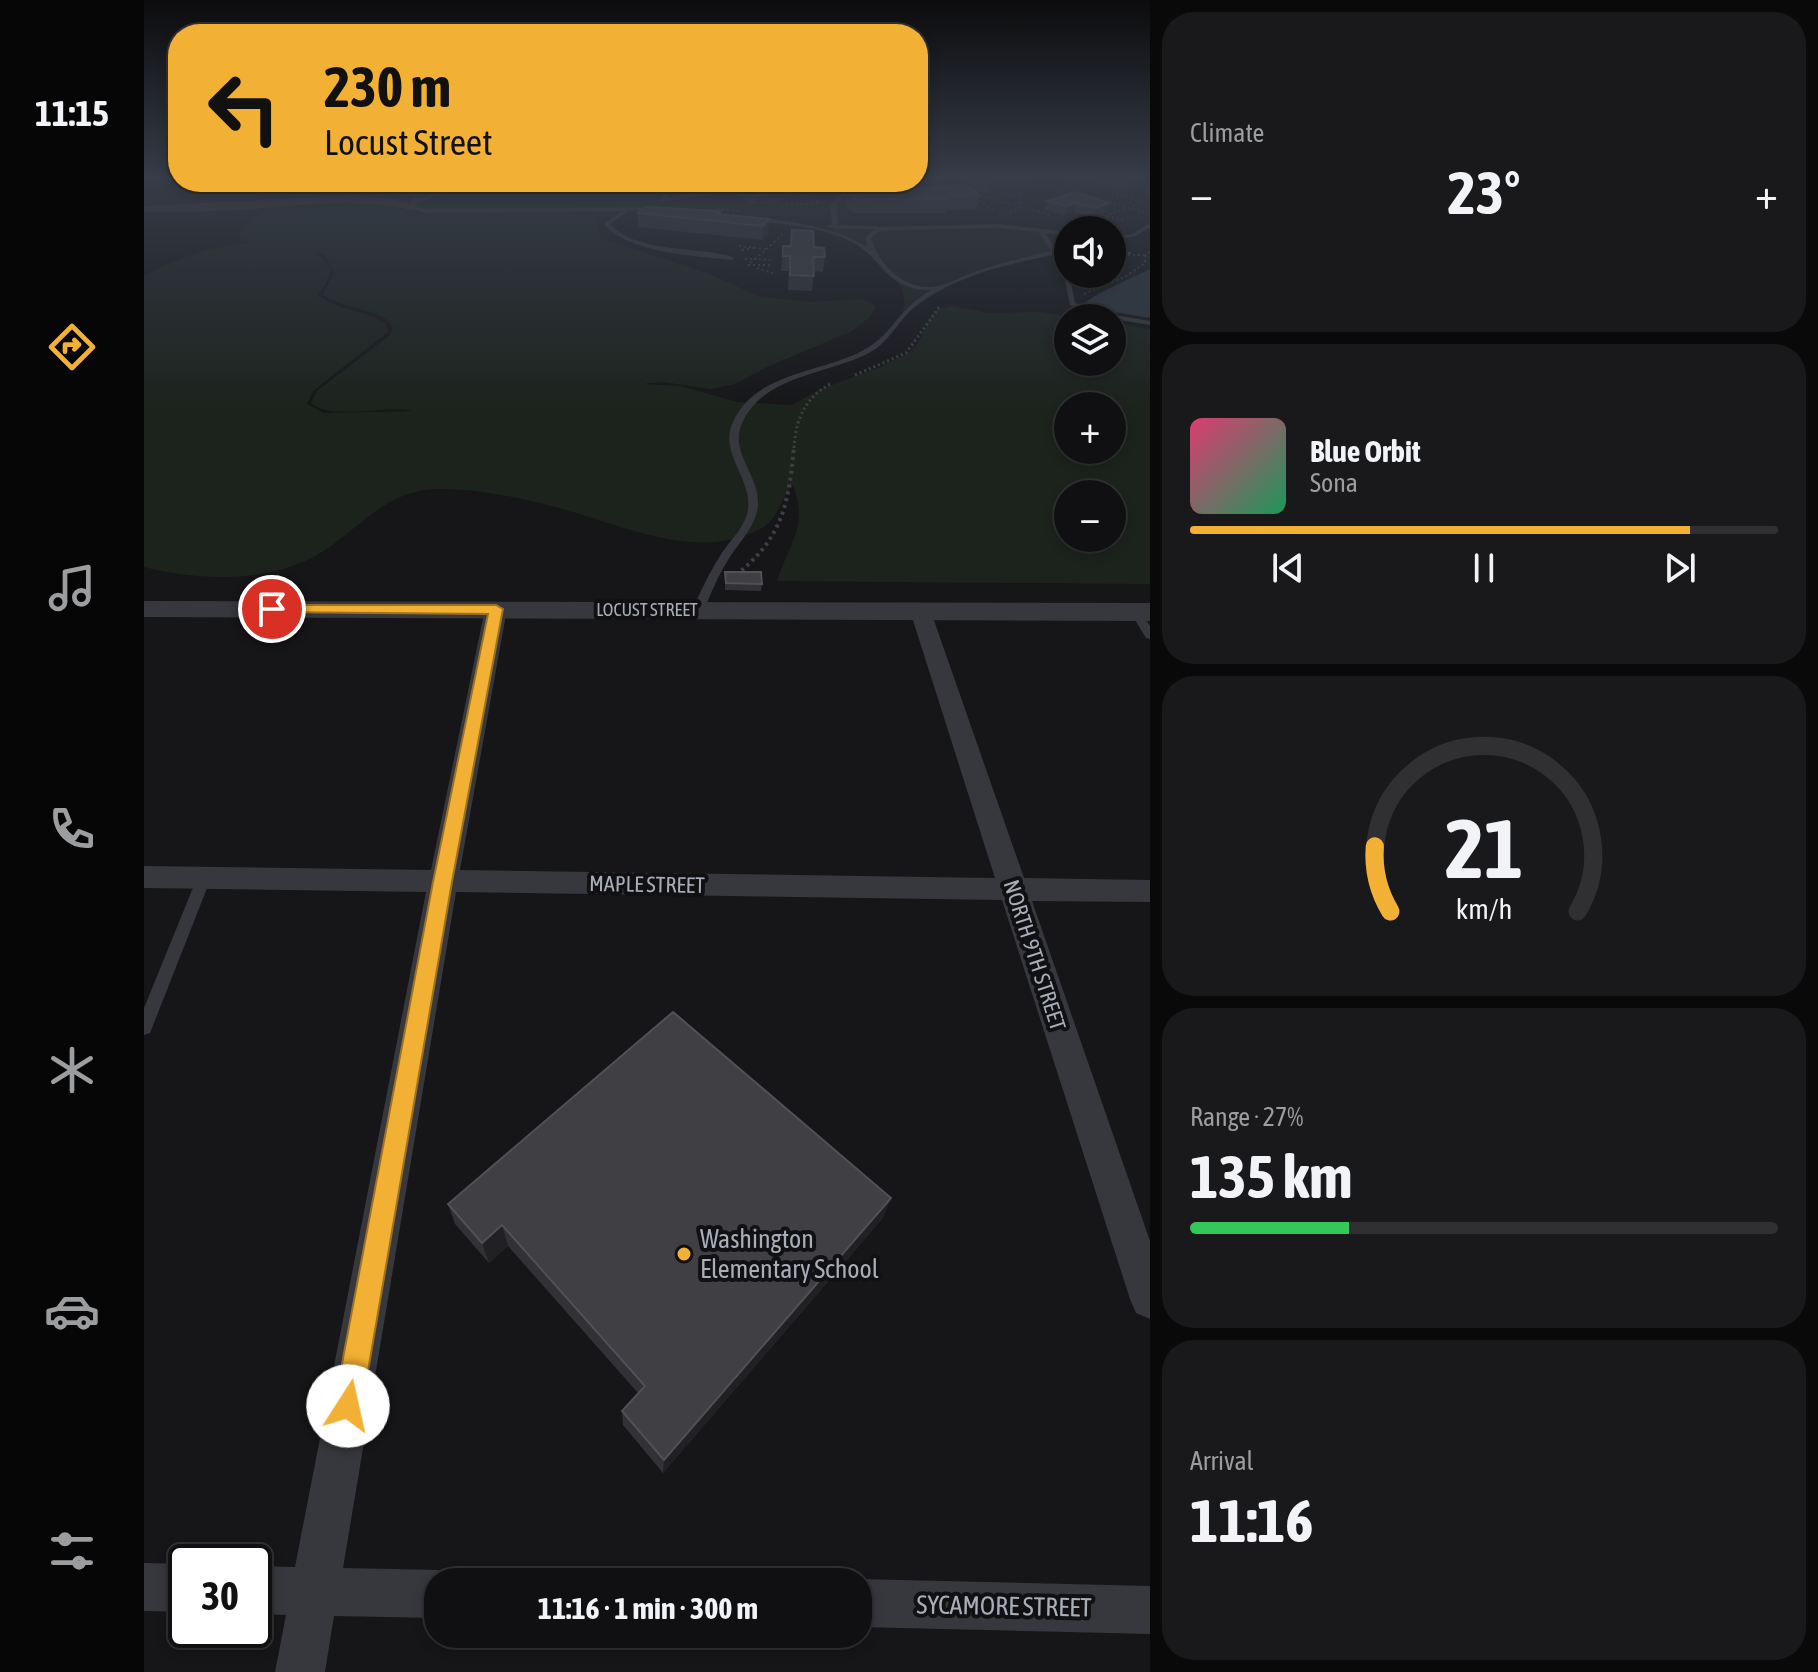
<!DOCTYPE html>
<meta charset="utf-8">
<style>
:root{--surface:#101012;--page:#19191b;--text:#f1f3f6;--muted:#9c9d9f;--line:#303032;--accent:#f2b134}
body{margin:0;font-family:"Asap Condensed",sans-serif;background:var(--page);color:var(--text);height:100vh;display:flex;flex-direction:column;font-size:30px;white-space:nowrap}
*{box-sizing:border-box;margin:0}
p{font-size:26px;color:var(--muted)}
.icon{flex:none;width:44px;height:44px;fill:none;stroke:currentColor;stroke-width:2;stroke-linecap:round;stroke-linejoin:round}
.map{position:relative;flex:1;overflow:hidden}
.side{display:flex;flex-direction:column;gap:12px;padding:12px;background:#09090a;width:668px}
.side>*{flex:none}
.hud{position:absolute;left:24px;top:24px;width:760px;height:168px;border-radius:32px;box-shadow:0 4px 12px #0003,0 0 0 2px var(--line);background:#f2b134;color:#111;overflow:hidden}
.buttons{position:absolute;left:910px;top:216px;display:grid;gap:16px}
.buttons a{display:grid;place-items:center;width:72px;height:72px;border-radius:50%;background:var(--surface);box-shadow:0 4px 12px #0003,0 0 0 2px var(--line);font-size:40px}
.speed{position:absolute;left:24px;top:1544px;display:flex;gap:16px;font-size:40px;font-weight:700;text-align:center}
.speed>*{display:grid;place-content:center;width:104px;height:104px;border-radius:50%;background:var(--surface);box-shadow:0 4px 12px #0003,0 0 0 2px var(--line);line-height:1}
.speed .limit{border:4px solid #111;border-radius:12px;background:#fff;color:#111}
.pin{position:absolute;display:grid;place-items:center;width:68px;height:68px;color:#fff;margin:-34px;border:4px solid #fff;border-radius:50%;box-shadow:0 2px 8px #0007}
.me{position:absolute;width:88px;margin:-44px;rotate:10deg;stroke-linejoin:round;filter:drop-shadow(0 0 6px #0008)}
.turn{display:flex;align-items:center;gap:28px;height:168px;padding:0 24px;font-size:36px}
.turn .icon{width:104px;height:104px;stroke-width:2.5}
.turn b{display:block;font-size:56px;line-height:68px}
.big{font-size:60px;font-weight:700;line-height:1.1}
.side .tile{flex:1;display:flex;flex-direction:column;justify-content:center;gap:12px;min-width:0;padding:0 28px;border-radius:32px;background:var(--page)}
.side .dial{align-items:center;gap:0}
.dial svg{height:208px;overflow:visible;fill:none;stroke:var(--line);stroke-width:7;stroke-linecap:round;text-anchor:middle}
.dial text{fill:var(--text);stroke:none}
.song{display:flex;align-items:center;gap:24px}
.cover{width:96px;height:96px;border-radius:12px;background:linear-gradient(135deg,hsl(340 70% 55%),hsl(150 70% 35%))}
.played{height:8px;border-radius:4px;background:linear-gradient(90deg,var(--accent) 85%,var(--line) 85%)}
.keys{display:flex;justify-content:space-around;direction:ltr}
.heat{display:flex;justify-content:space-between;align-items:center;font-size:44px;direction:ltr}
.charge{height:12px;border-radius:6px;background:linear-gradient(90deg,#34c759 27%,var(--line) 0)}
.trip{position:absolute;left:280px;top:1568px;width:448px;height:80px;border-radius:32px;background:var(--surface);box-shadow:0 4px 12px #0003,0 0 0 2px var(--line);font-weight:700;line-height:80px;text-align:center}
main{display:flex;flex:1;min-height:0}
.tab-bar{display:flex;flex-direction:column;width:144px;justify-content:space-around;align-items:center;background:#060607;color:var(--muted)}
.tab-bar .icon{width:56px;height:56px}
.tab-bar .on{color:var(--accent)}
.tab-bar b{font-size:36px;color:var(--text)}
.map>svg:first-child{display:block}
.green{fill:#1c231d;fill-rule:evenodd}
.water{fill:#2c353c}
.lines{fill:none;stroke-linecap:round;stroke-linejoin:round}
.path-far2{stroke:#3d3f44;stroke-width:2;stroke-dasharray:2 3;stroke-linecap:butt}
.path-far1{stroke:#3d3f44;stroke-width:3;stroke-dasharray:2 3;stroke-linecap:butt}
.path{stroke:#3d3f44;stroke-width:4;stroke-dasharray:3 4;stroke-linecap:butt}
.service{fill:#37383d;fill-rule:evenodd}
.minor{fill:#37383d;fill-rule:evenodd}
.tertiary{fill:#37383d;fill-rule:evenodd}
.wall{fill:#323236}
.shaded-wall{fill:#212124}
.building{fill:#3f3f44;stroke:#4f5156;stroke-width:2}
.route{fill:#f2b134;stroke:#9d7322;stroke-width:2}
.poi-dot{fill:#f2b134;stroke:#111113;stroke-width:3}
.labels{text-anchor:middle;stroke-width:8;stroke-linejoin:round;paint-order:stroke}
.far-street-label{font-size:18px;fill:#a8adb8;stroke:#111113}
.street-label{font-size:22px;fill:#a8adb8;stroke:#111113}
.near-poi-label{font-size:26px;fill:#a8adb8;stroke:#111113;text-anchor:start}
.near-street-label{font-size:26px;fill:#a8adb8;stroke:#111113}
</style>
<main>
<nav class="tab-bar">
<b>11:15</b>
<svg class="icon on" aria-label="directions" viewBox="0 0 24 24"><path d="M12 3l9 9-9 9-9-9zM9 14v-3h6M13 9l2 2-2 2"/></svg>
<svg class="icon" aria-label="music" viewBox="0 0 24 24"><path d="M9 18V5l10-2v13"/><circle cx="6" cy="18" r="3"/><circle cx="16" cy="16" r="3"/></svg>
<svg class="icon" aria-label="phone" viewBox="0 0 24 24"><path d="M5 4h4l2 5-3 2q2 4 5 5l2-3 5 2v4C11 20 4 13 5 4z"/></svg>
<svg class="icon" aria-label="climate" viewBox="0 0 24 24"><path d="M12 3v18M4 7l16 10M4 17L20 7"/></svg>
<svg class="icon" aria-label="car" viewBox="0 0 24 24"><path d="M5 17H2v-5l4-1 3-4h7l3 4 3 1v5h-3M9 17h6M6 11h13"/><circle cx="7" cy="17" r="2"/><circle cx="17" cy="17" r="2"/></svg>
<svg class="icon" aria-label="filters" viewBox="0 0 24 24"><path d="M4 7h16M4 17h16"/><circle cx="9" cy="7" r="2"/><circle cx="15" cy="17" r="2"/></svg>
</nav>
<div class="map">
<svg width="1006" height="1672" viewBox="0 0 1006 1672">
<rect width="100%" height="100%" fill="#161618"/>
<g class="green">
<path d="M 0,176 L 34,176 L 34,182 L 536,182 L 520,193 L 521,209 L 410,211 L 441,213 L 455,219 L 453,231 L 457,238 L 565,274 L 614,296 L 665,302 L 717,299 L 732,306 L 726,317 L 708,331 L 623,367 L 591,384 L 567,389 L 519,382 L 498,384 L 536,386 L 593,402 L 648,405 L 677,389 L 734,368 L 765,353 L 774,343 L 790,311 L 808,306 L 845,313 L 895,312 L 935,318 L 924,318 L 924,362 L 968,362 L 968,323 L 1006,329 L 1006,584 L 633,581 C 645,544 665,526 649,485 C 637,498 634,519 618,528 C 554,564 474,523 411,507 C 375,497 329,488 291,489 C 247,491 221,521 187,546 C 135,584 60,582 0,567 L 0,276 C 34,258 67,245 107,243 L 93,237 L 111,216 L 123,212 L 211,203 L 239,205 L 272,214 L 309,213 L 281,211 L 251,202 L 0,205 ZM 171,250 L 181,256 L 190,272 L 179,295 C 196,308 244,310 249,328 L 246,335 L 173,391 L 167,403 C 187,421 244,405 268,411 L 180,413 L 163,404 L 169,391 L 244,332 L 242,324 C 222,309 194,312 174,295 L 183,282 L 186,269 ZM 924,406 L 968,406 L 968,450 L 924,450 ZM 924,494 L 968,494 L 968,538 L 924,538 Z"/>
<path d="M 668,225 L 847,226 L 924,234 L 924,250 C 865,263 803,278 756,318 C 779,274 701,235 668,225 Z"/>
</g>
<path class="water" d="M 1006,269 L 1006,318 L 964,311 L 941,304 C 944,296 993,276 1006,269 Z"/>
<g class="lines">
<g class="path-far2">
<path d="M 900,176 L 951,185 L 1006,205"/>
<path d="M 774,179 L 809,189"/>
<path d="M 779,179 L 795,176"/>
<path d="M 874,180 L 930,194"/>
<path d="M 425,182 L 486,193"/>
<path d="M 631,182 L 675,203"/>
<path d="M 792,182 L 819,176"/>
<path d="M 719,184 L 766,182"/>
<path d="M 831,195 L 906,215"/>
<path d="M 845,197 L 876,195 L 906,203"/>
<path d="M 831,198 L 849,210"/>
<path d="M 942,198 L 980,196"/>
<path d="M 955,200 L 1000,212"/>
<path d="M 637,206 L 675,203"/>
<path d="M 573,209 L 595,211"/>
<path d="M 866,213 L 876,207 L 876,195 L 886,176"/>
<path d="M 963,216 L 981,221"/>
<path d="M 931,222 L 955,218 L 998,203"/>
<path d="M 935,223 L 960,230"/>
<path d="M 595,246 L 622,249"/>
<path d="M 598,250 L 610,248"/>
<path d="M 979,255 L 1002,255"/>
<path d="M 601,259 L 611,259 L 638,235"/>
<path d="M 626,265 L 604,265 L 611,259 L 629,260"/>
<path d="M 613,268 L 631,274"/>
<path d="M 940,294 L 981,277 L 1001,263 L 1002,254 L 1006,252"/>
</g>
<g class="path-far1">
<path d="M 711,375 L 762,353 L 796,306"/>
<path d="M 650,448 C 652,419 660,399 686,384"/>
</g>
<path class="path" d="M 592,575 C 639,538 645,502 650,446"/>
<g class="service">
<path d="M 275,182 L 281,182 L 273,199 L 298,191 L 307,183 L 312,184 L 302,193 L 271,204 L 270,206 L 281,209 L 518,207 L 520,210 L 484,211 L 466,224 C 494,255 556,245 591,258 L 588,260 C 552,256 484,253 460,224 L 477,211 L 281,213 L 264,207 Z"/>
<path d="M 532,182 L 539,182 L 525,190 L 523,197 L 605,185 L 609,184 L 608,182 L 614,182 L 615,185 L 605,189 L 517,202 L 521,188 Z"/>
<path d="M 702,182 L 708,182 L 710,189 L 692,204 L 694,225 L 742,227 L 854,224 L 924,232 L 924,236 L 901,233 L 912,250 L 924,248 L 924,252 L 915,254 L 924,268 L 931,303 L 954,312 L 1006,321 L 1006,325 L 952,316 L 926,305 L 919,270 L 909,255 C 863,264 809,276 772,306 C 754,320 746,342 725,353 C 685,374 621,375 599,421 C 584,451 614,473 614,502 C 614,525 595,542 584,560 C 574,576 567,593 560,610 L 558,612 L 550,612 L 548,610 C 557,591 565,573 576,556 C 585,541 602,527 604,509 C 608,480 578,456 587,427 C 607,370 682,374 725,347 C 750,331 757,306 788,290 C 739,290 742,259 706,241 C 685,231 662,227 639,224 C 627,223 614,222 603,218 L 606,216 C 646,222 688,225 723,247 L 721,238 L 731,229 L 691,229 L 681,226 L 688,224 L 686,204 L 704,189 ZM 854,228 L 895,232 L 907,251 C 884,256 861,262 839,269 C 825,273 812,281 798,285 C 766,295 735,267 727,238 L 734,232 L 747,230 Z"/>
<path d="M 1006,223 L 1006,227 L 992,236 L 968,241 L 968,237 L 988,234 Z"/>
<path d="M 992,609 L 996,610 L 1006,626 L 1006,639 L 1002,638 L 986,612 Z"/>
<path d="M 60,872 L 65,874 L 67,878 L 8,1028 L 6,1033 L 0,1035 L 0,1008 L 53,878 L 55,874 Z"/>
</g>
<g class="minor">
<path d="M 212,195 L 249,199 L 273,207 L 267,210 C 217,198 169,204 118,208 C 79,212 39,212 0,212 L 0,206 Z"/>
<path d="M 352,602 L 363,609 L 316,870 L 851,878 L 766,611 L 777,604 L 785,606 L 880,878 L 1006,880 L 1006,902 L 888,901 L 1006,1241 L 1006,1319 L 992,1313 L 986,1299 L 858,900 L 312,892 L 199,1568 L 294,1570 L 311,1577 L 313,1582 L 294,1582 L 294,1618 L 190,1616 L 181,1672 L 131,1672 L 142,1615 L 110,1614 L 110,1566 L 151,1567 L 282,892 L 0,888 L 0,866 L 287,870 L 341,609 Z"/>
<path d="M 0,1563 L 42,1564 L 42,1612 L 0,1611 Z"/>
<path d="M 714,1579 L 1006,1586 L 1006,1634 L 714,1627 L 714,1582 L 706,1582 Z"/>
</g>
<path class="tertiary" d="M 0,601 L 1006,603 L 1006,621 L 0,617 Z"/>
</g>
<g class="wall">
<path d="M 820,176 L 878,176 L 876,191 L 844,194 L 830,190 L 831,187 L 819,182 Z"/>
<path d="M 907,176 L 1006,176 L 1006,195 L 1001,192 L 982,193 L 950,182 Z"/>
<path d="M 311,182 L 333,182 L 330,187 L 311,187 Z"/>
<path d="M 591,185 L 645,190 L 644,199 L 611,205 L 590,194 Z"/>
<path d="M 703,190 L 835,195 L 832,209 L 802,210 L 801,213 L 709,213 L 701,204 Z"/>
<path d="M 903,201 L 965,203 L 962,213 L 950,217 L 929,212 L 920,215 L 901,210 Z"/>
<path d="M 494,213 L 576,214 L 625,219 L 624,233 L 618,240 L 494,227 Z"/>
<path d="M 648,230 L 681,257 L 679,272 L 670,271 L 668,291 L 644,290 L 645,271 L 637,271 L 639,246 L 647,246 Z"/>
<path d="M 968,251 L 983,258 L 976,262 L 968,260 Z"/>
<path d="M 581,572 L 618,584 L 617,591 L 581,590 Z"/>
<path d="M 747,1198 L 738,1219 L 519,1473 L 479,1425 L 478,1411 L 494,1393 L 364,1246 L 345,1263 L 311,1224 L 304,1204 Z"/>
</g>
<g class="shaded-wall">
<path d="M 987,176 L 1006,176 L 1001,192 L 982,193 Z"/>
<path d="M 879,178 L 876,191 L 844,194 L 847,181 Z"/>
<path d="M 645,190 L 644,199 L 611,205 L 611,196 Z"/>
<path d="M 932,203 L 929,212 L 920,215 L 922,206 Z"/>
<path d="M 965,203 L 962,213 L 950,217 L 952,208 Z"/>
<path d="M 625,219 L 624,233 L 618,240 L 619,226 Z"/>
<path d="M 985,253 L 983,258 L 976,262 L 977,257 Z"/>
<path d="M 747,1198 L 738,1219 L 519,1473 L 520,1460 Z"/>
<path d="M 358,1225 L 364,1246 L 345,1263 L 338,1243 Z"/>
</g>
<g class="building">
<path d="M 838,176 L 878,176 L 879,178 L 847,181 L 833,177 Z"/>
<path d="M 614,182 L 627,182 L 645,190 L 611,196 L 591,185 Z"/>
<path d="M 825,186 L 835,195 L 800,196 L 804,199 L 711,200 L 703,190 Z"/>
<path d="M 931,192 L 965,203 L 952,208 L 932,203 L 922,206 L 903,201 Z"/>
<path d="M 501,207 L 576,211 L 574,214 L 625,219 L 619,226 L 494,213 Z"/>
<path d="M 648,230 L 669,231 L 670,247 L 680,248 L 681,257 L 669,257 L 670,276 L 646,275 L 646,256 L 639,256 L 639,246 L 647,246 Z"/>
<path d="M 971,250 L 985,253 L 977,257 L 968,254 L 968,251 Z"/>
<path d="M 581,572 L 617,572 L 618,584 L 582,583 Z"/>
<path d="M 529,1012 L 747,1198 L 520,1460 L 478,1411 L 501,1386 L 358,1225 L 338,1243 L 304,1204 Z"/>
</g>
<linearGradient id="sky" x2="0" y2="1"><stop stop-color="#0c0c0d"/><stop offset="0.43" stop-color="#363c48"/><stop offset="1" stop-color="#363c48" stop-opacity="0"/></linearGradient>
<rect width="1006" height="410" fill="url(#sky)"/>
<path class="route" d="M 128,605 L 352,605 L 359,609 L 308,882 L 218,1406 L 214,1416 L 204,1420 L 194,1416 L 190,1406 L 289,882 L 344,614 L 123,612 L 121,609 Z"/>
<circle class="poi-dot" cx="540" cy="1254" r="8"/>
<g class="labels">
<g class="far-street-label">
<text x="503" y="616">LOCUST STREET</text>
</g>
<g class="street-label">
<text transform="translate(503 884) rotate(1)" y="8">MAPLE STREET</text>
<text transform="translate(891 955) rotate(72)" y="8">NORTH 9TH STREET</text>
</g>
<g class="near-poi-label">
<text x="556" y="1248">Washington<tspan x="556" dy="30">Elementary School</tspan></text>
</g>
<g class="near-street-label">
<text transform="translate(860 1606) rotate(1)" y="9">SYCAMORE STREET</text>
</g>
</g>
</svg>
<div class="buttons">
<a><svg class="icon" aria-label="sound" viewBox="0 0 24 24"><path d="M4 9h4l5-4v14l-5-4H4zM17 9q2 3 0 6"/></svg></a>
<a><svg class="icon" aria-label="layers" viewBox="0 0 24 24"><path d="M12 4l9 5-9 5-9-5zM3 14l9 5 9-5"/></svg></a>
<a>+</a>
<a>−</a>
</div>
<div class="speed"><div class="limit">30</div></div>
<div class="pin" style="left:128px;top:609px;background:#d93025"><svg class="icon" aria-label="arrive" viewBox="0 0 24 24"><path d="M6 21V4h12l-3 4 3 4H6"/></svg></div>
<svg class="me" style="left:204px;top:1406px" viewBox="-20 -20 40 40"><circle r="19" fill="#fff"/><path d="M0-13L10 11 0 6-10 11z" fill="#f2b134"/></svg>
<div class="trip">11:16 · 1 min · 300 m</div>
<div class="hud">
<div class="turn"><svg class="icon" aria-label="left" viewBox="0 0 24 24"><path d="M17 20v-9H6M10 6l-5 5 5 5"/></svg><div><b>230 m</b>Locust Street</div></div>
</div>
</div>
<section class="side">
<div class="tile"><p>Climate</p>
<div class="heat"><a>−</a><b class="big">23°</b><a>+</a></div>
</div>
<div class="tile">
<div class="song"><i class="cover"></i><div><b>Blue Orbit</b><p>Sona</p></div></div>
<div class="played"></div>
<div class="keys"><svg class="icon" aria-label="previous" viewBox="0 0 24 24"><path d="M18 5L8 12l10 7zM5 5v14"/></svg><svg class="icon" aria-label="pause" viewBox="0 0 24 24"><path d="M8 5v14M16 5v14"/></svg><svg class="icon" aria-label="next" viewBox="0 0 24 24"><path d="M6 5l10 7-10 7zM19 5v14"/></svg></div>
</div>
<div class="tile dial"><svg viewBox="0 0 100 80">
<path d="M14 69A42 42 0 1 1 86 69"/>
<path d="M14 69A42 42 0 0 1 8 44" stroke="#f2b134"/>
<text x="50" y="56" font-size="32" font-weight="700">21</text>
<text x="50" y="72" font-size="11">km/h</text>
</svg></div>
<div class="tile"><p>Range · 27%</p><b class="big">135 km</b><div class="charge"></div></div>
<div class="tile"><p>Arrival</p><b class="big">11:16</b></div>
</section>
</main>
